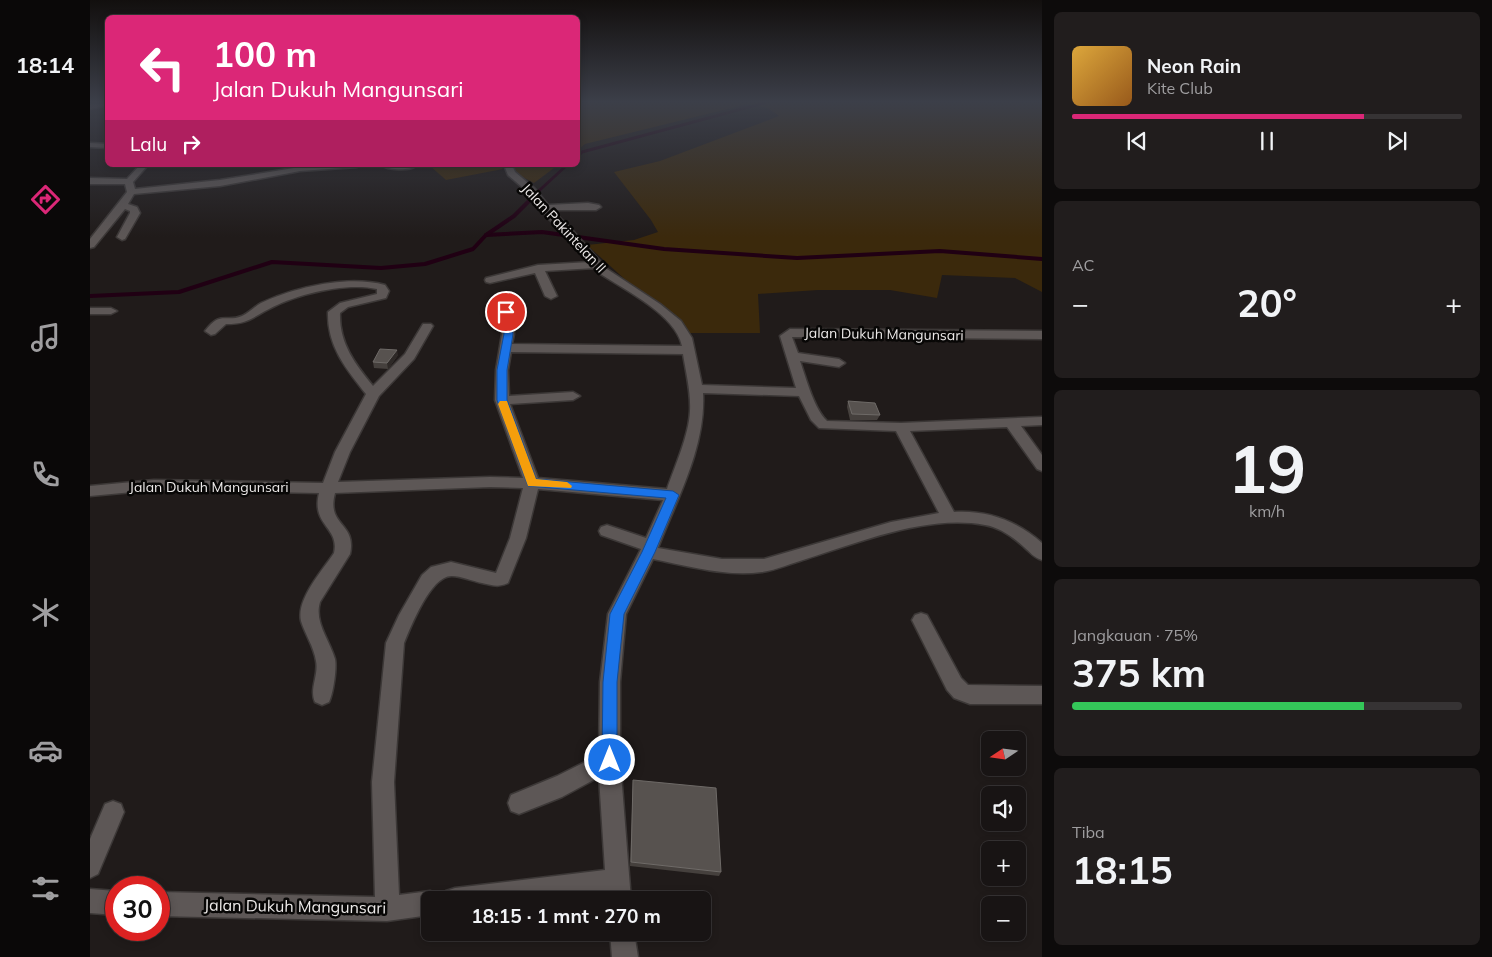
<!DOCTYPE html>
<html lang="id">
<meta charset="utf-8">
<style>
:root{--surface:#181414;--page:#211d1d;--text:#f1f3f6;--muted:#9f9ea0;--line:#363334;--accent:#db2777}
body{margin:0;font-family:Mulish,sans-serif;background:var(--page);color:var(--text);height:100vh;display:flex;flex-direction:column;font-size:19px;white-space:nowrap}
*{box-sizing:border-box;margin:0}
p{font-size:16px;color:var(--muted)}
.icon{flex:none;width:28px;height:28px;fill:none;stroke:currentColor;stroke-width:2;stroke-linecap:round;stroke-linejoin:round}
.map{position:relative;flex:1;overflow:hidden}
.sheet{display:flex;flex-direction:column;gap:12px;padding:12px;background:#0d0b0b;width:450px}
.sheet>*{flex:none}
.guide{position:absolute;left:15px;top:15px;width:475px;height:152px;border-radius:8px;box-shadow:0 2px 8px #0003,0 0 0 1px var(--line);background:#db2777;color:#fff;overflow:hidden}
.needle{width:32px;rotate:257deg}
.tools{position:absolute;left:891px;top:731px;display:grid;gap:10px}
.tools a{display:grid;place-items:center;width:45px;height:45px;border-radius:8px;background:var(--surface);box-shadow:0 2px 8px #0003,0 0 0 1px var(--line);font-size:25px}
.speed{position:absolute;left:15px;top:876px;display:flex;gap:10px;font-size:25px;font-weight:700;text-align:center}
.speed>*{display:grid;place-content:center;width:65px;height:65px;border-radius:50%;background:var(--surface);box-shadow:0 2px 8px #0003,0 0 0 1px var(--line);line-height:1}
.speed .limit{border:8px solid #d22;background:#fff;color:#111}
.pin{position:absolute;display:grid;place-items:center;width:42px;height:42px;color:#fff;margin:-21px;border:2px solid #fff;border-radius:50%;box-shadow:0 1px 5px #0007}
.me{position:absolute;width:55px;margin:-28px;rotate:0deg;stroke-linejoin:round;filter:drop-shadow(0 0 4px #0008)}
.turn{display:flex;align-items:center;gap:18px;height:105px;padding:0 25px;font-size:22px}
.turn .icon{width:65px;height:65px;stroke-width:2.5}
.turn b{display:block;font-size:35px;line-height:42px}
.then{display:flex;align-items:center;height:48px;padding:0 25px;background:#0003;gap:10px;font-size:19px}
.big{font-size:38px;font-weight:700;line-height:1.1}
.sheet .tile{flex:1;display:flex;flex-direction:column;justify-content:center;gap:8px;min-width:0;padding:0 18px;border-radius:8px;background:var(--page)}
.sheet .dial{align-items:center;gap:0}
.dial b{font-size:65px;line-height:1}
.song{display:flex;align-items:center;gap:15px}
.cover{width:60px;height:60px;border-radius:8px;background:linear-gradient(135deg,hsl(40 70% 55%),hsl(30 70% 35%))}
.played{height:5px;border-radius:2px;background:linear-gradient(90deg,var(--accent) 75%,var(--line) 75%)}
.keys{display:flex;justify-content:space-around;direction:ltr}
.heat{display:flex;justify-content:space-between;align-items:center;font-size:28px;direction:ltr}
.charge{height:8px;border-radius:4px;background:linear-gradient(90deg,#34c759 75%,var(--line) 0)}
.trip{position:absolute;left:331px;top:891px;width:290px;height:50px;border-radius:8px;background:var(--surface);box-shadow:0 2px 8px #0003,0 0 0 1px var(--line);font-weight:700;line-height:50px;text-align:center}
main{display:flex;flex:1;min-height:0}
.dock{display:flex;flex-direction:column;width:90px;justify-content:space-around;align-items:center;background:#0a0808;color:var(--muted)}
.dock .icon{width:35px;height:35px}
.dock .on{color:var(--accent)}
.dock b{font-size:22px;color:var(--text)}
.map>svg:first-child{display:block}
.green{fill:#3b290c}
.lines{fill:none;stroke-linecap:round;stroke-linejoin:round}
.stream-far1{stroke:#200013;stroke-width:3}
.stream{stroke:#200013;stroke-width:4}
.minor-casing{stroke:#3c3837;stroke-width:3}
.minor{fill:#5d5756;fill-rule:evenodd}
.wall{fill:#45403d}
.shaded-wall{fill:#2e2927}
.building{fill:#57524f;stroke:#6e6a67}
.route{fill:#1a73e8;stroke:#114b97}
.slow{fill:#f59e0b}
.labels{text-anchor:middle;stroke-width:5;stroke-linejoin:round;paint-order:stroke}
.street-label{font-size:14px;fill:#ece9e8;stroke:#080706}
.near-street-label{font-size:16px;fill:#ece9e8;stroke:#080706}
</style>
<main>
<nav class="dock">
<b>18:14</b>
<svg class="icon on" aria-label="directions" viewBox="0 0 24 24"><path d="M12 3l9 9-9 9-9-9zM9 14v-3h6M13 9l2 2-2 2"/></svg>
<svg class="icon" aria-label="music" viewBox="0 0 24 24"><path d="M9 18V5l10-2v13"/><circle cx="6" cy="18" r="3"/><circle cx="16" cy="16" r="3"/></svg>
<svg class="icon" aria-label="phone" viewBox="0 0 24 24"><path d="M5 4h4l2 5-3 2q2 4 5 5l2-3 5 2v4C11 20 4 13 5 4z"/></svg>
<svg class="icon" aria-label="climate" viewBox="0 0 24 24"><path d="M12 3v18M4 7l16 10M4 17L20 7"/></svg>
<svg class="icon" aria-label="car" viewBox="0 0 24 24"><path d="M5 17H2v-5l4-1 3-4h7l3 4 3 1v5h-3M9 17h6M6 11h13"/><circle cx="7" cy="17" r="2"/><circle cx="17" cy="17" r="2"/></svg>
<svg class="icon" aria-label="filters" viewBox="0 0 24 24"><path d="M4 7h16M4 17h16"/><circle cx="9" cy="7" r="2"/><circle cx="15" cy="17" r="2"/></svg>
</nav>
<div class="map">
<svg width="952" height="957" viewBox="0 0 952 957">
<rect width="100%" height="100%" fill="#201b1a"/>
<g class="green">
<path d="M 488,103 L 952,103 L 952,292 L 925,278 L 852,275 L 847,298 L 800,290 L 728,290 L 668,294 L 670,333 L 594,333 L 497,245 L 544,240 L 568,232 L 561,220 L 524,172 L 570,161 L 689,116 L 678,108 L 658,104 L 495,144 L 488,150 Z"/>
<path d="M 339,165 L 409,165 L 413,169 L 356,180 Z"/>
<path d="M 425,165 L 468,165 L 444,183 L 425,173 Z"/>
</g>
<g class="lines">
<g class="stream-far1">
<path d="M 488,156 L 492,152 L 674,103"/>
<path d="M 440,199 L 477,165"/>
</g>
<g class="stream">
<path d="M 396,235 L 452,232 L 574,249 L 707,258 L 850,251 L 952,259"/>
<path d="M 0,296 L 89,292 L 182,262 L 291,268 L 335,264 L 383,249 L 396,235 L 424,216 L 442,198"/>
</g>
<g class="minor-casing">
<g id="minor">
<path d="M 7,103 L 18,103 L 18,105 L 0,109 L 0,105 Z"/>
<path d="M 0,143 L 18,144 L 18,148 L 0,147 Z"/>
<path d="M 50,165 L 58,165 L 43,182 L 45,189 L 130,180 L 210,167 L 271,165 L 267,167 L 210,171 L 130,186 L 44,194 L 38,204 L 47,207 L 50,213 L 35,239 L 32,240 L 27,237 L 40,213 L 40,211 L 35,209 L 4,247 L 0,248 L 0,239 L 37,192 L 35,184 L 0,184 L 0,178 L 37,179 Z"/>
<path d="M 291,165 L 325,165 L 326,166 C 319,171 298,170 291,165 Z"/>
<path d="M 414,165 L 422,165 L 425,172 L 445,189 L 458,205 L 498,203 L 509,205 L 511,207 L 506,210 L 462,210 L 483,231 L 517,269 L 570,304 L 591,321 L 602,338 L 612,385 L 706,388 L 690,336 L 700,329 L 952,331 L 952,339 L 702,337 L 708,353 L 749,359 L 755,363 L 749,367 L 710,361 C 716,378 724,409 737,421 L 811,423 L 952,417 L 952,425 L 931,426 L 952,455 L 952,471 L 947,469 L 917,427 L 820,431 L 864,512 C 898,510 927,521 952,543 L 952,560 C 944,558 940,552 934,547 C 923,537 909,527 895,525 C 838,514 770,542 716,559 C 702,563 687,570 672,572 C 636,577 598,566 563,559 L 536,614 L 530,682 L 530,760 L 541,900 L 517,900 L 517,893 L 462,900 L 353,900 L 356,891 L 365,888 L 515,870 L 509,777 L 472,797 L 429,814 L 421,811 L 418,803 L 421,795 L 467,776 L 509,755 L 510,682 L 518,614 L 551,549 L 511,535 L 509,531 L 511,527 L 517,525 L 556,538 L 573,500 L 448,489 L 436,538 L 418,583 C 408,588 402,585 392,583 C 382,581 371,576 362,576 C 341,575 321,626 314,643 L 304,782 L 309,895 L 340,891 L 349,894 L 351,900 L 340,900 L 340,915 L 297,921 L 69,916 L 69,892 L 285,897 L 282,782 L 296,643 L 309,615 L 332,575 L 341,567 L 361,562 L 406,573 L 420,538 L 433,488 L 400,487 L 245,493 C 236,527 267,522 260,554 L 230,602 C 224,622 239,639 245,659 C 247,668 243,694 239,702 L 232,705 L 225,702 C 219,689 229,675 226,661 C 224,647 215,634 211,621 C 206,599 233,570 244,553 C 250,527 221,526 229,493 L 64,490 L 0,496 L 0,486 L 64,480 L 233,483 L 245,452 L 276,394 C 256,369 237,346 238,312 L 250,303 L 287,294 L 287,289 C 257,282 206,294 179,309 C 161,318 158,324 136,324 L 125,334 L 121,335 L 115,331 C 131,310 135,323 152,316 C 159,313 164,307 171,303 C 206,287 258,275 295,285 L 299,291 L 296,298 L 258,307 L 250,313 C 249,343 265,364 283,386 L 315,354 L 333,324 L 341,324 L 343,326 L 324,359 L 289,396 L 260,452 L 248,482 L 400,477 L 433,478 L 405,400 L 406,370 L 412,334 L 410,312 L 412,310 L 420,310 L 422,312 L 424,334 L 422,344 L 592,346 C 586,315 535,290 509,273 L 505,268 L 455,271 L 467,296 L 461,299 L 455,296 L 445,273 L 400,283 L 396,282 L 395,280 L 396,278 L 448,265 L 500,262 L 477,235 L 460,220 L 439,193 L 418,175 ZM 421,352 L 593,354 C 596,373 601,392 600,411 C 599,435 585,466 577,489 L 448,478 L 420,404 L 483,400 L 490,396 L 483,392 L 419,396 L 418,370 ZM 613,393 L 709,396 L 721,420 L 729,428 L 806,431 L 849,513 L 801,522 L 674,559 L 632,559 L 568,548 C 587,499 616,447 613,393 Z"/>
<path d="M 0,308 L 21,308 L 27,311 L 21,314 L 0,314 Z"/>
<path d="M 831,613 L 837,615 L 871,678 L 878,685 L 952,686 L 952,704 L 880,704 L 864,698 L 857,690 L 822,620 L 825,615 Z"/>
<path d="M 23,801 L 31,804 L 34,812 L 8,874 L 0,878 L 0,839 L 15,804 Z"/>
<path d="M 0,889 L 26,891 L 26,915 L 0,913 Z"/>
<path d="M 520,932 L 544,932 L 548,957 L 522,957 Z"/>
</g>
</g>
<use href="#minor" class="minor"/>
</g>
<g class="wall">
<path d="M 308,355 L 298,369 L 284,368 L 283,362 Z"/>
<path d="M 758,401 L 790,415 L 787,420 L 760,420 L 757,407 Z"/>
<path d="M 543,780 L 631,872 L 629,876 L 540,866 Z"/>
</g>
<path class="shaded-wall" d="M 307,350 L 308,355 L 298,369 L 297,363 Z"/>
<g class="building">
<path d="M 290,349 L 307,350 L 297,363 L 283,362 Z"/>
<path d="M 758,401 L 785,403 L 790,415 L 762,414 Z"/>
<path d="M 543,780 L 626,788 L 631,872 L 541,862 Z"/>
</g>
<linearGradient id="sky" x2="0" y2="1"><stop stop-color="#120f0e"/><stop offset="0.43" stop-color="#3c3f49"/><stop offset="1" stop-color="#3c3f49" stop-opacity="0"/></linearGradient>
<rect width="952" height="237" fill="url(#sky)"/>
<path class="route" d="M 416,310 L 421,312 L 423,334 L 417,370 L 417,400 L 446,479 L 583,491 L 589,495 L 565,552 L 534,614 L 527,682 L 527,760 L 525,765 L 520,768 L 514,765 L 512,760 L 513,682 L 520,614 L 552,552 L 576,498 L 438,486 L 407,400 L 407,370 L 414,334 L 412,312 Z"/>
<path class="slow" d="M 410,401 L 417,401 L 418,404 L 446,479 L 477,482 L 482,486 L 481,488 L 438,486 L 408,404 Z"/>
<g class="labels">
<g class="street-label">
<text transform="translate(474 228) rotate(47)" y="5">Jalan Pakintelan II</text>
<text transform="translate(794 334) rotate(1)" y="5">Jalan Dukuh Mangunsari</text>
<text x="119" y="492">Jalan Dukuh Mangunsari</text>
</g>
<g class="near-street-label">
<text transform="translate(205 906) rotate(1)" y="6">Jalan Dukuh Mangunsari</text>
</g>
</g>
</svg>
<div class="tools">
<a><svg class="needle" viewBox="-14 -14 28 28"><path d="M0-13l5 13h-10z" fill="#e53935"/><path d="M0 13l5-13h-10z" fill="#9f9ea0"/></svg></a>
<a><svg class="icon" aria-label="sound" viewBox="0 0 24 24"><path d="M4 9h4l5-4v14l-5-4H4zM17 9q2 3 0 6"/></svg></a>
<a>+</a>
<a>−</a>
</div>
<div class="speed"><div class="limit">30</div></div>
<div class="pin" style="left:416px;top:312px;background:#d93025"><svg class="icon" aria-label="arrive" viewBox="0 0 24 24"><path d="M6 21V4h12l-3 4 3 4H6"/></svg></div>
<svg class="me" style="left:520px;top:760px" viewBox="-20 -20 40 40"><circle r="17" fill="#1a73e8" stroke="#fff" stroke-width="3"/><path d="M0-11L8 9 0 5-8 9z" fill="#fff"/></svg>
<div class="trip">18:15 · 1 mnt · 270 m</div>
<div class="guide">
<div class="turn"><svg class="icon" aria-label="left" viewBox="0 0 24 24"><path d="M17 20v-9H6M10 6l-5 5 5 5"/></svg><div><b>100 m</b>Jalan Dukuh Mangunsari</div></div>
<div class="then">Lalu<svg class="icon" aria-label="right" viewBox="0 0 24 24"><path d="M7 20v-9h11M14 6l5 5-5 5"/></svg></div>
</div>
</div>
<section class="sheet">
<div class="tile">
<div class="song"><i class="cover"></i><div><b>Neon Rain</b><p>Kite Club</p></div></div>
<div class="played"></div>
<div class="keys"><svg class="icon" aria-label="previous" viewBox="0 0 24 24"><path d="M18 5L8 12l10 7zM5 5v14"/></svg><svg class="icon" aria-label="pause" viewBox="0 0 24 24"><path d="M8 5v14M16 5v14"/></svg><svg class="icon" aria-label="next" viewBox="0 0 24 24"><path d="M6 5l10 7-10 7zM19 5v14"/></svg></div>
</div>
<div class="tile"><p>AC</p>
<div class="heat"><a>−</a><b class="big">20°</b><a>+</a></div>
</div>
<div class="tile dial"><b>19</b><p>km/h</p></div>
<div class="tile"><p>Jangkauan · 75%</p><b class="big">375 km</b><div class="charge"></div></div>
<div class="tile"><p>Tiba</p><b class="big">18:15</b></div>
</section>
</main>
